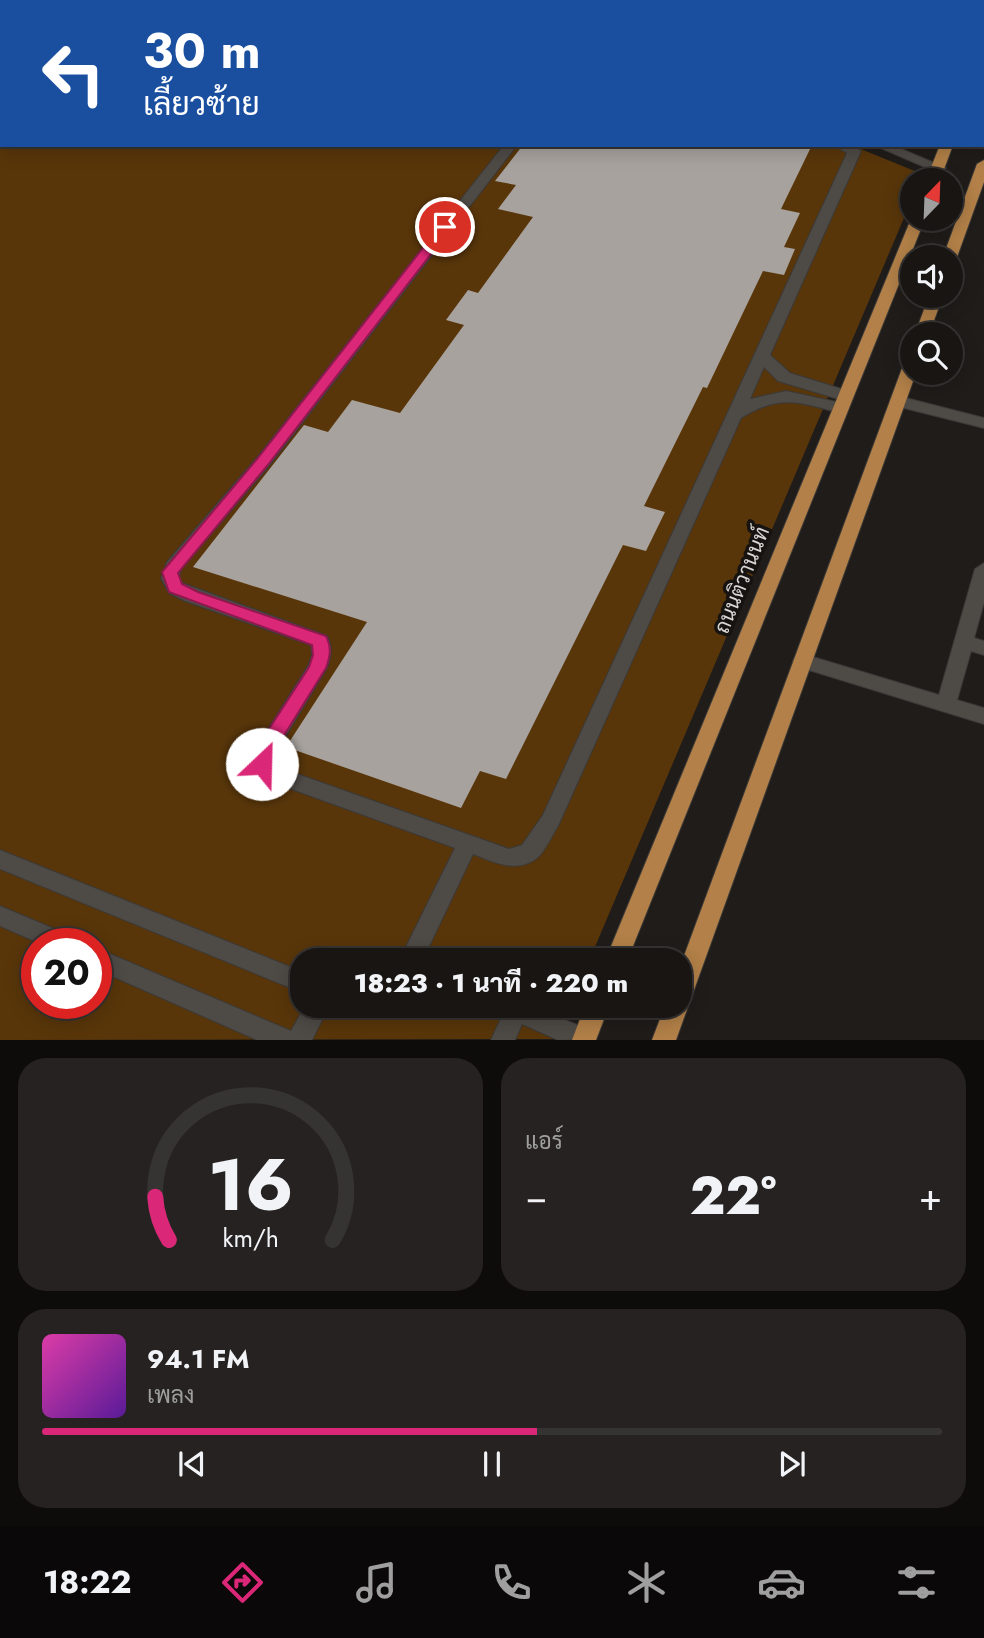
<!DOCTYPE html>
<html lang="th">
<meta charset="utf-8">
<style>
:root{--surface:#181513;--page:#252221;--text:#f1f3f6;--muted:#9f9fa0;--line:#363433;--accent:#db2777}
body{margin:0;font-family:Jost,Sarabun,sans-serif;background:var(--page);color:var(--text);height:100vh;display:flex;flex-direction:column;font-size:26px;white-space:nowrap}
*{box-sizing:border-box;margin:0}
p{font-size:23px;color:var(--muted)}
.icon{flex:none;width:38px;height:38px;fill:none;stroke:currentColor;stroke-width:2;stroke-linecap:round;stroke-linejoin:round}
.map{position:relative;height:1040px;overflow:hidden}
.side{display:flex;flex-direction:column;gap:18px;padding:18px;background:#0d0c0a;flex:1}
.side>*{flex:none}
.guide{position:absolute;left:0px;top:0px;width:985px;height:147px;box-shadow:0 4px 18px #0003,0 0 0 2px var(--line);background:#1a4fa0;color:#fff;overflow:hidden}
.needle{width:46px;rotate:23deg}
.tools{position:absolute;left:900px;top:168px;display:grid;gap:14px}
.tools a{display:grid;place-items:center;width:63px;height:63px;border-radius:50%;background:var(--surface);box-shadow:0 4px 18px #0003,0 0 0 2px var(--line);font-size:35px}
.speed{position:absolute;left:21px;top:928px;display:flex;gap:14px;font-size:35px;font-weight:700;text-align:center}
.speed>*{display:grid;place-content:center;width:91px;height:91px;border-radius:50%;background:var(--surface);box-shadow:0 4px 18px #0003,0 0 0 2px var(--line);line-height:1}
.speed .limit{border:10px solid #d22;background:#fff;color:#111}
.pin{position:absolute;display:grid;place-items:center;width:60px;height:60px;color:#fff;margin:-30px;border:4px solid #fff;border-radius:50%;box-shadow:0 2px 7px #0007}
.me{position:absolute;width:77px;margin:-38px;rotate:24deg;stroke-linejoin:round;filter:drop-shadow(0 0 5px #0008)}
.turn{display:flex;align-items:center;gap:24px;height:147px;padding:0 28px;font-size:32px}
.turn .icon{width:91px;height:91px;stroke-width:2.5}
.turn b{display:block;font-size:49px;line-height:60px}
.big{font-size:52px;font-weight:800;line-height:1.1}
.side .card{flex:1;display:flex;flex-direction:column;justify-content:center;gap:10px;min-width:0;padding:0 24px;border-radius:28px;background:var(--page)}
.side .dial{align-items:center;gap:0}
.dial svg{height:182px;overflow:visible;fill:none;stroke:var(--line);stroke-width:7;stroke-linecap:round;text-anchor:middle}
.dial text{fill:var(--text);stroke:none}
.song{display:flex;align-items:center;gap:21px}
.cover{width:84px;height:84px;border-radius:10px;background:linear-gradient(135deg,hsl(320 70% 55%),hsl(270 70% 35%))}
.played{height:7px;border-radius:4px;background:linear-gradient(90deg,var(--accent) 55%,var(--line) 55%)}
.keys{display:flex;justify-content:space-around;direction:ltr}
.heat{display:flex;justify-content:space-between;align-items:center;font-size:38px;direction:ltr}
.side .tiles{flex:1;display:grid;gap:18px;grid-template-columns:1fr 1fr}
.card:last-child{grid-column:span 2}
.trip{position:absolute;left:290px;top:948px;width:402px;height:70px;border-radius:28px;background:var(--surface);box-shadow:0 4px 18px #0003,0 0 0 2px var(--line);font-weight:800;line-height:70px;text-align:center}
.tab-bar{display:flex;height:112px;justify-content:space-around;align-items:center;background:#0a0808;color:var(--muted)}
.tab-bar .icon{width:49px;height:49px}
.tab-bar .current{color:var(--accent)}
.tab-bar b{font-size:32px;color:var(--text)}
.map>svg:first-child{display:block}
.green{fill:#59360a;fill-rule:evenodd}
.building{fill:#a7a29e}
.lines{fill:none;stroke-linecap:round;stroke-linejoin:round}
.minor-casing{stroke:#3b3937;stroke-width:2}
.major-casing{stroke:#3b3937;stroke-width:2}
.minor{fill:#4e4a46;fill-rule:evenodd}
.major{fill:#b28048;fill-rule:evenodd}
.route{fill:#db2777;stroke:#8e194d;stroke-width:2}
.labels{text-anchor:middle;stroke-width:7;stroke-linejoin:round;paint-order:stroke}
.street-label{font-size:21px;fill:#d9d7d5;stroke:#161310}
</style>
<div class="map">
<svg width="984" height="1040" viewBox="0 0 984 1040">
<rect width="100%" height="100%" fill="#201c19"/>
<path class="green" d="M 0,0 L 572,2 L 2,2 L 2,145 L 851,145 L 922,174 L 920,180 L 912,180 L 912,199 L 589,961 L 303,961 L 303,1006 L 570,1006 L 556,1039 L 0,1040 ZM 37,943 L 96,943 L 96,1003 L 37,1003 Z"/>
<path class="building" d="M 523,145 L 812,145 L 781,209 L 800,213 L 784,247 L 795,249 L 784,275 L 763,271 L 707,388 L 703,387 L 644,506 L 665,512 L 646,551 L 623,545 L 506,779 L 480,771 L 461,808 L 286,747 L 367,622 L 193,567 L 304,425 L 328,432 L 352,400 L 400,413 L 464,325 L 446,320 L 468,290 L 478,293 L 533,217 L 498,209 L 516,185 L 495,181 Z"/>
<g class="lines">
<g class="minor-casing">
<g id="minor">
<path d="M 587,0 L 600,0 L 601,2 L 589,2 Z"/>
<path d="M 764,0 L 777,0 L 778,2 L 766,2 Z"/>
<path d="M 959,0 L 974,0 L 975,2 L 961,2 Z"/>
<path d="M 504,145 L 517,145 L 268,467 L 181,569 L 179,578 L 182,583 L 327,636 C 333,647 331,656 327,668 L 277,750 L 273,761 L 286,770 L 509,849 L 522,845 L 543,815 L 847,153 L 833,145 L 851,145 L 861,151 L 770,355 L 790,373 L 851,392 L 853,396 L 845,401 L 778,381 L 764,367 L 750,399 L 786,391 L 846,404 L 848,408 L 840,413 C 799,402 779,394 741,418 L 558,826 C 552,835 545,852 537,858 C 517,874 493,862 473,854 L 422,961 L 399,961 L 455,848 L 272,782 L 255,770 L 252,764 L 260,742 L 308,666 L 312,655 L 311,645 L 185,601 L 169,593 L 161,578 L 167,562 L 256,459 Z"/>
<path d="M 874,145 L 892,145 L 946,168 L 939,172 L 934,171 Z"/>
<path d="M 898,396 L 984,418 L 984,428 L 892,405 L 890,401 L 892,397 Z"/>
<path d="M 984,563 L 984,602 L 974,638 L 984,641 L 984,655 L 971,651 L 957,700 L 984,708 L 984,724 L 796,666 L 793,661 L 796,656 L 803,654 L 939,695 L 975,569 Z"/>
<path d="M 0,850 L 303,972 L 303,993 L 0,869 Z"/>
<path d="M 0,906 L 71,936 L 74,943 L 39,943 L 0,926 Z"/>
<path d="M 96,948 L 291,1031 L 305,1006 L 329,1006 L 312,1040 L 257,1040 L 96,969 Z"/>
<path d="M 492,1006 L 531,1006 L 592,1031 L 596,1039 L 558,1040 L 522,1024 L 515,1040 L 491,1040 L 502,1016 L 496,1014 Z"/>
</g>
</g>
<g class="major-casing">
<g id="major">
<path d="M 940,145 L 953,145 L 940,180 L 926,180 Z"/>
<path d="M 984,160 L 984,182 L 957,257 L 950,261 L 950,257 L 943,257 L 977,164 Z"/>
<path d="M 911,219 L 925,219 L 627,961 L 605,961 Z"/>
<path d="M 929,296 L 943,296 L 929,334 L 915,334 Z"/>
<path d="M 912,358 L 912,373 L 916,373 L 676,1040 L 652,1040 L 665,1006 L 681,1006 L 681,964 L 904,363 Z"/>
<path d="M 585,1006 L 609,1006 L 596,1040 L 572,1040 Z"/>
</g>
</g>
<use href="#minor" class="minor"/>
<use href="#major" class="major"/>
</g>
<path class="route" d="M 441,225 L 452,227 L 267,466 L 178,573 L 182,584 L 198,592 L 326,636 C 332,648 330,657 326,668 L 275,750 L 269,770 L 262,772 L 253,764 L 260,743 L 309,667 L 313,655 L 312,645 L 169,592 L 162,572 L 257,459 Z"/>
<g class="labels">
<g class="street-label">
<text transform="translate(742 580) rotate(-68)" y="7">ถนนติวานนท์</text>
</g>
</g>
</svg>
<div class="tools">
<a><svg class="needle" viewBox="-14 -14 28 28"><path d="M0-13l5 13h-10z" fill="#e53935"/><path d="M0 13l5-13h-10z" fill="#9f9fa0"/></svg></a>
<a><svg class="icon" aria-label="sound" viewBox="0 0 24 24"><path d="M4 9h4l5-4v14l-5-4H4zM17 9q2 3 0 6"/></svg></a>
<a><svg class="icon" aria-label="search" viewBox="0 0 24 24"><circle cx="10" cy="10" r="6"/><path d="M15 15l6 6"/></svg></a>
</div>
<div class="speed"><div class="limit">20</div></div>
<div class="pin" style="left:445px;top:227px;background:#d93025"><svg class="icon" aria-label="arrive" viewBox="0 0 24 24"><path d="M6 21V4h12l-3 4 3 4H6"/></svg></div>
<svg class="me" style="left:262px;top:764px" viewBox="-20 -20 40 40"><circle r="19" fill="#fff"/><path d="M0-13L10 11 0 6-10 11z" fill="#db2777"/></svg>
<div class="trip">18:23 · 1 นาที · 220 m</div>
<div class="guide">
<div class="turn"><svg class="icon" aria-label="left" viewBox="0 0 24 24"><path d="M17 20v-9H6M10 6l-5 5 5 5"/></svg><div><b>30 m</b>เลี้ยวซ้าย</div></div>
</div>
</div>
<section class="side">
<div class="tiles">
<div class="card dial"><svg viewBox="0 0 100 80">
<path d="M14 69A42 42 0 1 1 86 69"/>
<path d="M14 69A42 42 0 0 1 8 50" stroke="#db2777"/>
<text x="50" y="56" font-size="32" font-weight="700">16</text>
<text x="50" y="72" font-size="11">km/h</text>
</svg></div>
<div class="card"><p>แอร์</p>
<div class="heat"><a>−</a><b class="big">22°</b><a>+</a></div>
</div>
<div class="card">
<div class="song"><i class="cover"></i><div><b>94.1 FM</b><p>เพลง</p></div></div>
<div class="played"></div>
<div class="keys"><svg class="icon" aria-label="previous" viewBox="0 0 24 24"><path d="M18 5L8 12l10 7zM5 5v14"/></svg><svg class="icon" aria-label="pause" viewBox="0 0 24 24"><path d="M8 5v14M16 5v14"/></svg><svg class="icon" aria-label="next" viewBox="0 0 24 24"><path d="M6 5l10 7-10 7zM19 5v14"/></svg></div>
</div>
</div>
</section>
<nav class="tab-bar">
<b>18:22</b>
<svg class="icon current" aria-label="directions" viewBox="0 0 24 24"><path d="M12 3l9 9-9 9-9-9zM9 14v-3h6M13 9l2 2-2 2"/></svg>
<svg class="icon" aria-label="music" viewBox="0 0 24 24"><path d="M9 18V5l10-2v13"/><circle cx="6" cy="18" r="3"/><circle cx="16" cy="16" r="3"/></svg>
<svg class="icon" aria-label="phone" viewBox="0 0 24 24"><path d="M5 4h4l2 5-3 2q2 4 5 5l2-3 5 2v4C11 20 4 13 5 4z"/></svg>
<svg class="icon" aria-label="climate" viewBox="0 0 24 24"><path d="M12 3v18M4 7l16 10M4 17L20 7"/></svg>
<svg class="icon" aria-label="car" viewBox="0 0 24 24"><path d="M5 17H2v-5l4-1 3-4h7l3 4 3 1v5h-3M9 17h6M6 11h13"/><circle cx="7" cy="17" r="2"/><circle cx="17" cy="17" r="2"/></svg>
<svg class="icon" aria-label="filters" viewBox="0 0 24 24"><path d="M4 7h16M4 17h16"/><circle cx="9" cy="7" r="2"/><circle cx="15" cy="17" r="2"/></svg>
</nav>
